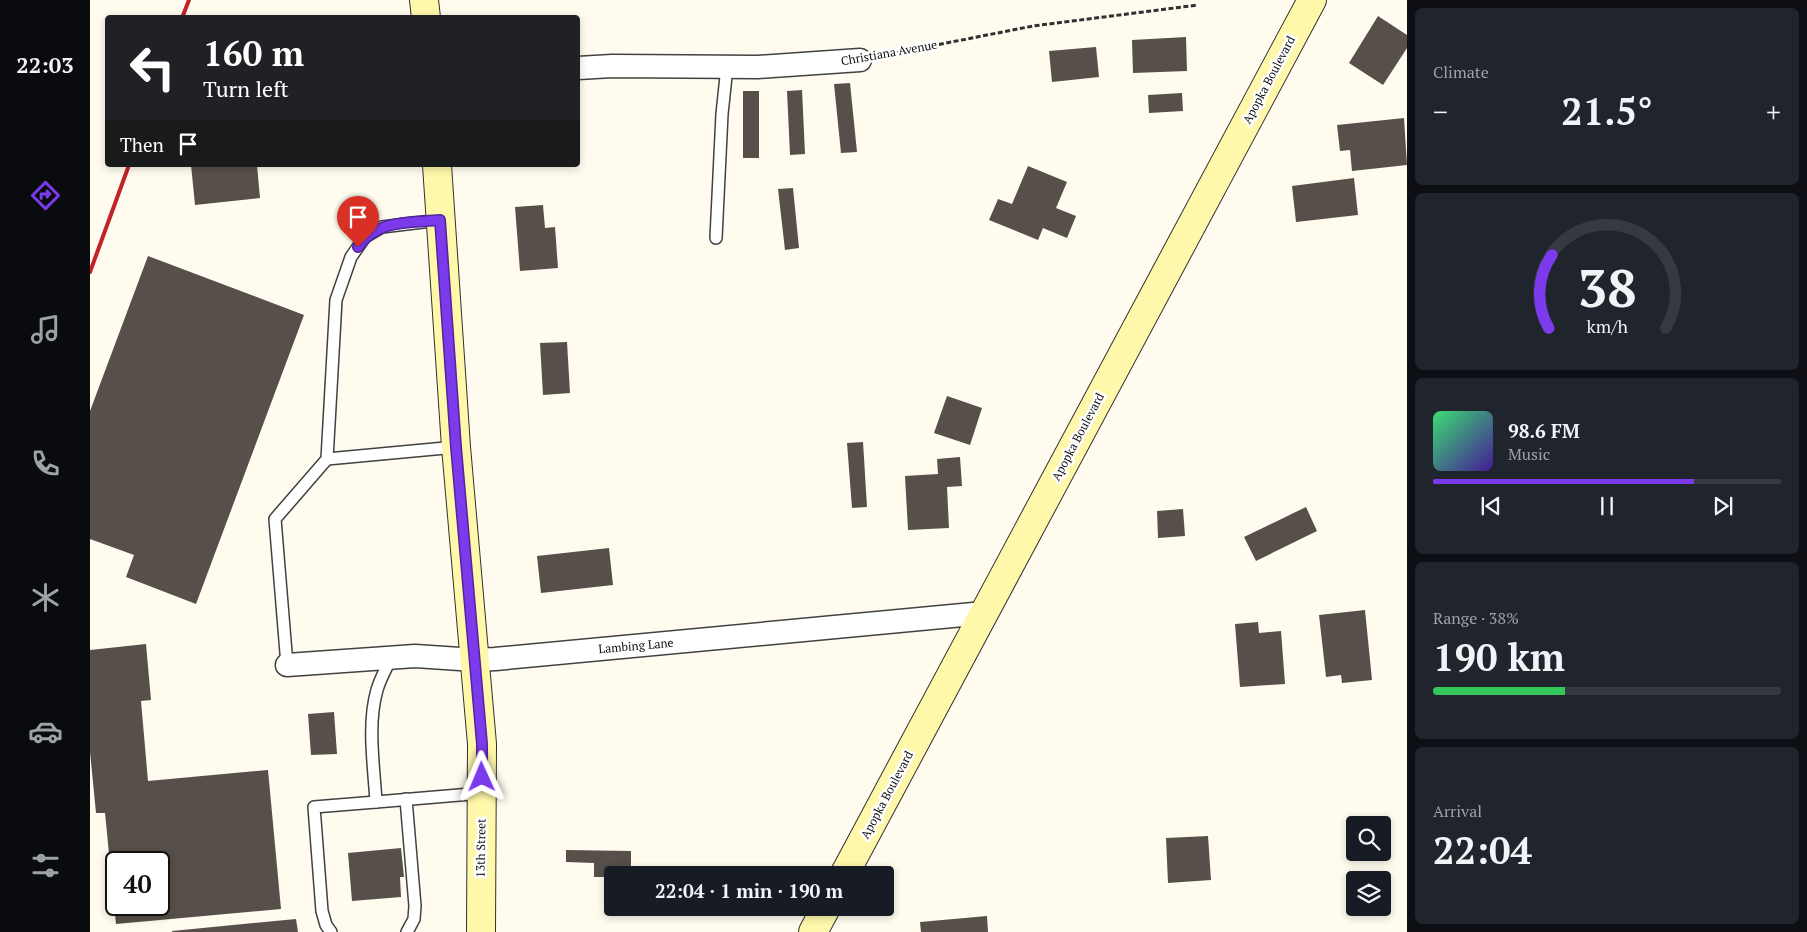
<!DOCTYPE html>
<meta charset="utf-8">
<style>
:root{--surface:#171b24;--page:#20242c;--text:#f1f3f6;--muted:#9ea1a6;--line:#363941;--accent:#7c3aed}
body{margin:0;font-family:"PT Serif",serif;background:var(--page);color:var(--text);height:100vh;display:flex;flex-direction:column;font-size:19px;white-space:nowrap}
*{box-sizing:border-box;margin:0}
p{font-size:16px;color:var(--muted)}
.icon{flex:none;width:28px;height:28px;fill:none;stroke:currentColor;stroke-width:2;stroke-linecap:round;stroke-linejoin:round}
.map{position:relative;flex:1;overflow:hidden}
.side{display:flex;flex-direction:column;gap:8px;padding:8px;background:#0d0f14;width:400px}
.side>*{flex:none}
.banner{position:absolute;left:15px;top:15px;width:475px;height:152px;border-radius:5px;box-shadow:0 2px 8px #0003;background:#202124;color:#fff;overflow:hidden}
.fabs{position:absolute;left:1256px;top:816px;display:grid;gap:10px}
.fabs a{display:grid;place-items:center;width:45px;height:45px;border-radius:5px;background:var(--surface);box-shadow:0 2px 8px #0003;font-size:25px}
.speed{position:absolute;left:15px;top:851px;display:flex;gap:10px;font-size:25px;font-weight:700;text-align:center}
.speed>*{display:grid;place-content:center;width:65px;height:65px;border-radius:50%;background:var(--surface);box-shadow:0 2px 8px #0003;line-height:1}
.speed .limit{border:2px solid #111;border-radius:8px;background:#fff;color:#111}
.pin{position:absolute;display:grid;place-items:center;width:42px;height:42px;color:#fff;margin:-51px -21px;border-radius:50% 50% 50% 0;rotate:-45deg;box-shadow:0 0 5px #0007}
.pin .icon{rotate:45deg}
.me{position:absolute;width:55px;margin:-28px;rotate:359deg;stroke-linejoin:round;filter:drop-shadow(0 0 4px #0008)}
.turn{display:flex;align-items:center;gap:18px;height:105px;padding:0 15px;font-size:22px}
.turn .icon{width:65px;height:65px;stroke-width:2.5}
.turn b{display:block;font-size:35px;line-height:42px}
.then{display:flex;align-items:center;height:48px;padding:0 15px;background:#0003;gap:10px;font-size:19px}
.big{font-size:38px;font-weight:700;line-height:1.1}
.side .widget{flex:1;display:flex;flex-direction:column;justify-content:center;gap:8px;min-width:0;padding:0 18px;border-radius:8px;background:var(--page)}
.side .dial{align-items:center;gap:0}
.dial svg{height:130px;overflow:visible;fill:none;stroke:var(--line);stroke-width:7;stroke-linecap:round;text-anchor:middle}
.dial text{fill:var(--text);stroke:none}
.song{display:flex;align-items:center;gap:15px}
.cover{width:60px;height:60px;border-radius:8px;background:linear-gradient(135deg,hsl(140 70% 55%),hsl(260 70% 35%))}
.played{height:5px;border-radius:2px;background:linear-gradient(90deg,var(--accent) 75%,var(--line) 75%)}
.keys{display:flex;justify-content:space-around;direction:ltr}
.heat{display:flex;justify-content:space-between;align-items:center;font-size:28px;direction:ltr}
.charge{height:8px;border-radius:4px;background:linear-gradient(90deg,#34c759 38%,var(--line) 0)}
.trip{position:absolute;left:514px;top:866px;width:290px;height:50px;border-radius:5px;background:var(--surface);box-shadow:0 2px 8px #0003;font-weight:700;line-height:50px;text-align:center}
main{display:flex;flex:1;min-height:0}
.tabs{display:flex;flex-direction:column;width:90px;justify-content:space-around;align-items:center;background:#090b0e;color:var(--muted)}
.tabs .icon{width:35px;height:35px}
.tabs .selected{color:var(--accent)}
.tabs b{font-size:22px;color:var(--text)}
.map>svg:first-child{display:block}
.building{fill:#57504a;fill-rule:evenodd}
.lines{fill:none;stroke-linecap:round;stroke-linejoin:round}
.lane-casing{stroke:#414141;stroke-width:14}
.street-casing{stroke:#414141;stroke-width:25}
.secondary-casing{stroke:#303030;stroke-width:30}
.path{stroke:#303030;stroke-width:3;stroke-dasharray:5 2.5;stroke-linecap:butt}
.lane{stroke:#fff;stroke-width:11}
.street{stroke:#fff;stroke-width:22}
.secondary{stroke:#fff8aa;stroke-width:28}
.rail{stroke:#c12326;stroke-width:4}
.route-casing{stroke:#51269a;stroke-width:12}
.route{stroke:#7c3aed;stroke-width:9}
.labels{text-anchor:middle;stroke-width:5;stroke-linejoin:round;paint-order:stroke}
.street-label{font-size:12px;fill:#0e0e0e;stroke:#fff}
</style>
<main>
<nav class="tabs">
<b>22:03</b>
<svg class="icon selected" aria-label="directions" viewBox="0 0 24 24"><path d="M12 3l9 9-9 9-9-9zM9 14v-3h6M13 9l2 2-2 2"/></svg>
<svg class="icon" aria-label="music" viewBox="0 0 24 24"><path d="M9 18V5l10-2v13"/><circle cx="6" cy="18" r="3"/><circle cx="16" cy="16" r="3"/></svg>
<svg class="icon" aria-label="phone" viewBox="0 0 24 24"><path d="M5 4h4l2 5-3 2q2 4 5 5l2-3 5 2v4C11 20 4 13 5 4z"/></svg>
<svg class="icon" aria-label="climate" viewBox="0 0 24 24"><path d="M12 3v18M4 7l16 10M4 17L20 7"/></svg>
<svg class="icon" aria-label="car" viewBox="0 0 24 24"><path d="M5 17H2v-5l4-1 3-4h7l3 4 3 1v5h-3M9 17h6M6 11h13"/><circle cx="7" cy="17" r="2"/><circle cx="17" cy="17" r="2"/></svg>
<svg class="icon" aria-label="filters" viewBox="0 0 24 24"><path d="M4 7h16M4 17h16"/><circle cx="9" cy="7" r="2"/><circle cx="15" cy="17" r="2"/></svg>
</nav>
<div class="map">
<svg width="1317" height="932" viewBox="0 0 1317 932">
<rect width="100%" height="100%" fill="#fffcef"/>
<g class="building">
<path d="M 1288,16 L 1317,35 L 1317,48 L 1293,85 L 1259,63 Z"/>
<path d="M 1096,37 L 1097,71 L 1043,73 L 1042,40 Z"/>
<path d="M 1006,47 L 1009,77 L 962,82 L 959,51 Z"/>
<path d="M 760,83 L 767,152 L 751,153 L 744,84 Z"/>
<path d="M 712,90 L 715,154 L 700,155 L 697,91 Z"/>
<rect x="653" y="91" width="16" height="67"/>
<path d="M 1092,93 L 1093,111 L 1059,113 L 1058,95 Z"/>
<path d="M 1314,118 L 1317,165 L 1262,171 L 1260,150 L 1250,151 L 1247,125 Z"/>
<path d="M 101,165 L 167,165 L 170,198 L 105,205 Z"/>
<path d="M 938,166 L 977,182 L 966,208 L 986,216 L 977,238 L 953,228 L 948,240 L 899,220 L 908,199 L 922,204 Z"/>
<path d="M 1264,178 L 1268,215 L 1206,222 L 1202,186 Z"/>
<path d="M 703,188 L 709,248 L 695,250 L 688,189 Z"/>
<path d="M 453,205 L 455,228 L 465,227 L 468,268 L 430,271 L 425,207 Z"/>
<path d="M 58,256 L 214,315 L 106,604 L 36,577 L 44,555 L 0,539 L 0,411 Z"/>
<path d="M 477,342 L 480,393 L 453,395 L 450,343 Z"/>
<path d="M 857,396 L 892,408 L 880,445 L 844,433 Z"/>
<path d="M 773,442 L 777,507 L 762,508 L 757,443 Z"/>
<path d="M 870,457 L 872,486 L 857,487 L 859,528 L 818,530 L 815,476 L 848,474 L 847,459 Z"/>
<path d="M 1216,507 L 1227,531 L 1166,561 L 1154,537 Z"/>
<path d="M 1093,509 L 1095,536 L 1068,538 L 1067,511 Z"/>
<path d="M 519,548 L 523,585 L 451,593 L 447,556 Z"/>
<path d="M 1275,610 L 1282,680 L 1252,683 L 1251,675 L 1236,677 L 1229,615 Z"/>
<path d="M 1168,622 L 1169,633 L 1191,631 L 1195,684 L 1150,687 L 1145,624 Z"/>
<path d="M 56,644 L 61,700 L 51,701 L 58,781 L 178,770 L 191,909 L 26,924 L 15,813 L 6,813 L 0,752 L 0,650 ZM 26,862 L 69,862 L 69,905 L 26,905 Z"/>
<path d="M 244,712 L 247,754 L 221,755 L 218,714 Z"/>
<path d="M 1118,836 L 1121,880 L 1078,883 L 1076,838 Z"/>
<path d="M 311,848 L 314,877 L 310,877 L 311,897 L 262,901 L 258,853 Z"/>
<path d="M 476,850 L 541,851 L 541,869 L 524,868 L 522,877 L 504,877 L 504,863 L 476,862 Z"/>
<path d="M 897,916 L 898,932 L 831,932 L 830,922 Z"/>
<path d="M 206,919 L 208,932 L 82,932 L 82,931 Z"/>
</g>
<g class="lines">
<g class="lane-casing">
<g id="lane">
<path d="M 626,238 L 632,114 L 637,67"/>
<path d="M 237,459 L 366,447"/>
<path d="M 301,658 C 296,669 290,679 287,690 C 277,724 284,767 286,802 L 393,793"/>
<path d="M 197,665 L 185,519 L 237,459 L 246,300 L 261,257 L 275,237 L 292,227 L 350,220"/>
<path d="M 316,799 L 325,906 L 324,919 L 317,932"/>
<path d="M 241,932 L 236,925 L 232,911 L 224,807 L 286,802"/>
</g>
</g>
<g class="street-casing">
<g id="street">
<path d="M 488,68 L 522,66 L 668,67 L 770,60"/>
<path d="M 197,665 L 325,656 L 385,660 L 405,659 L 894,613"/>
</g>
</g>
<g class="secondary-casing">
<g id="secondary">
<path d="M 334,0 L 336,18"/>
<path d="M 347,165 L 366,447 L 392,744 L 391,932"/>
<path d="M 754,875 L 1222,0"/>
<path d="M 723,932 L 736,908"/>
</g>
</g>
<path class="path" d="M 790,56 L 943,26 L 1108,5"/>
<use href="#lane" class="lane"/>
<use href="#street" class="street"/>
<use href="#secondary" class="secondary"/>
<g class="rail">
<path d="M 92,18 L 99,0"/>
<path d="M 0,272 L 39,165"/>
</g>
</g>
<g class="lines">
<g class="route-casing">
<path id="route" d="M 268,247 C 287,219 320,223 350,220 L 366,447 L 392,744 L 392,777"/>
</g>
<use href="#route" class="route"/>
</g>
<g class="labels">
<g class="street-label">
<text transform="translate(799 53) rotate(-10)" y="4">Christiana Avenue</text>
<text transform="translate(1179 80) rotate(-62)" y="4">Apopka Boulevard</text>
<text transform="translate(988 437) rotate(-62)" y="4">Apopka Boulevard</text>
<text transform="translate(546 646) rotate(-5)" y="4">Lambing Lane</text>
<text transform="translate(797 795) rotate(-62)" y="4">Apopka Boulevard</text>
<text transform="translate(391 848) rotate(-89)" y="4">13th Street</text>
</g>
</g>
</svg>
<div class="fabs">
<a><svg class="icon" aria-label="search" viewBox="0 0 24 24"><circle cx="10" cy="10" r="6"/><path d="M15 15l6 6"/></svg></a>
<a><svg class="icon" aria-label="layers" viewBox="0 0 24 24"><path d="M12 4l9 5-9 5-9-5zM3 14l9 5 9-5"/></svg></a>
</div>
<div class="speed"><div class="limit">40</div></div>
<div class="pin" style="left:268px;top:247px;background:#d93025"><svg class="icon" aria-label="arrive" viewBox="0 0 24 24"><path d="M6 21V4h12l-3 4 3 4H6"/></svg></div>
<svg class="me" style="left:392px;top:777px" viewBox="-20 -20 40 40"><path d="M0-17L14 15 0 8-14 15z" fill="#7c3aed" stroke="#fff" stroke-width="4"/></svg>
<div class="trip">22:04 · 1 min · 190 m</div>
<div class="banner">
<div class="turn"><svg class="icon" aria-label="left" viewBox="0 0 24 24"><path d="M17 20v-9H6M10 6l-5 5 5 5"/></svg><div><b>160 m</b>Turn left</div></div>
<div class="then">Then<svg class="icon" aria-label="arrive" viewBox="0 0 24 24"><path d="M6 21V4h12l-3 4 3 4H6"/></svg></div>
</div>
</div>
<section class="side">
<div class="widget"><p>Climate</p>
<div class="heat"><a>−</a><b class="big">21.5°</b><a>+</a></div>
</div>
<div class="widget dial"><svg viewBox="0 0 100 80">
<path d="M14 69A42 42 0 1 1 86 69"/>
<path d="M14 69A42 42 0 0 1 16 24" stroke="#7c3aed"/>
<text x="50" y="56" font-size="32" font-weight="700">38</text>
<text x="50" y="72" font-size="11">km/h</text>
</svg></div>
<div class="widget">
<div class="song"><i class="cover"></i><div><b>98.6 FM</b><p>Music</p></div></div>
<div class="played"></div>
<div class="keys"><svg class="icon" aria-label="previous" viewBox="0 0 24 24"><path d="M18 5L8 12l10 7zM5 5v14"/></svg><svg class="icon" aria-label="pause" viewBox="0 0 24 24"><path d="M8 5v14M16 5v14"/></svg><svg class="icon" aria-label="next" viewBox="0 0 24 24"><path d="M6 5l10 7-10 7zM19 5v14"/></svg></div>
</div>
<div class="widget"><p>Range · 38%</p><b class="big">190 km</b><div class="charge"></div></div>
<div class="widget"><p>Arrival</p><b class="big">22:04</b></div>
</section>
</main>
